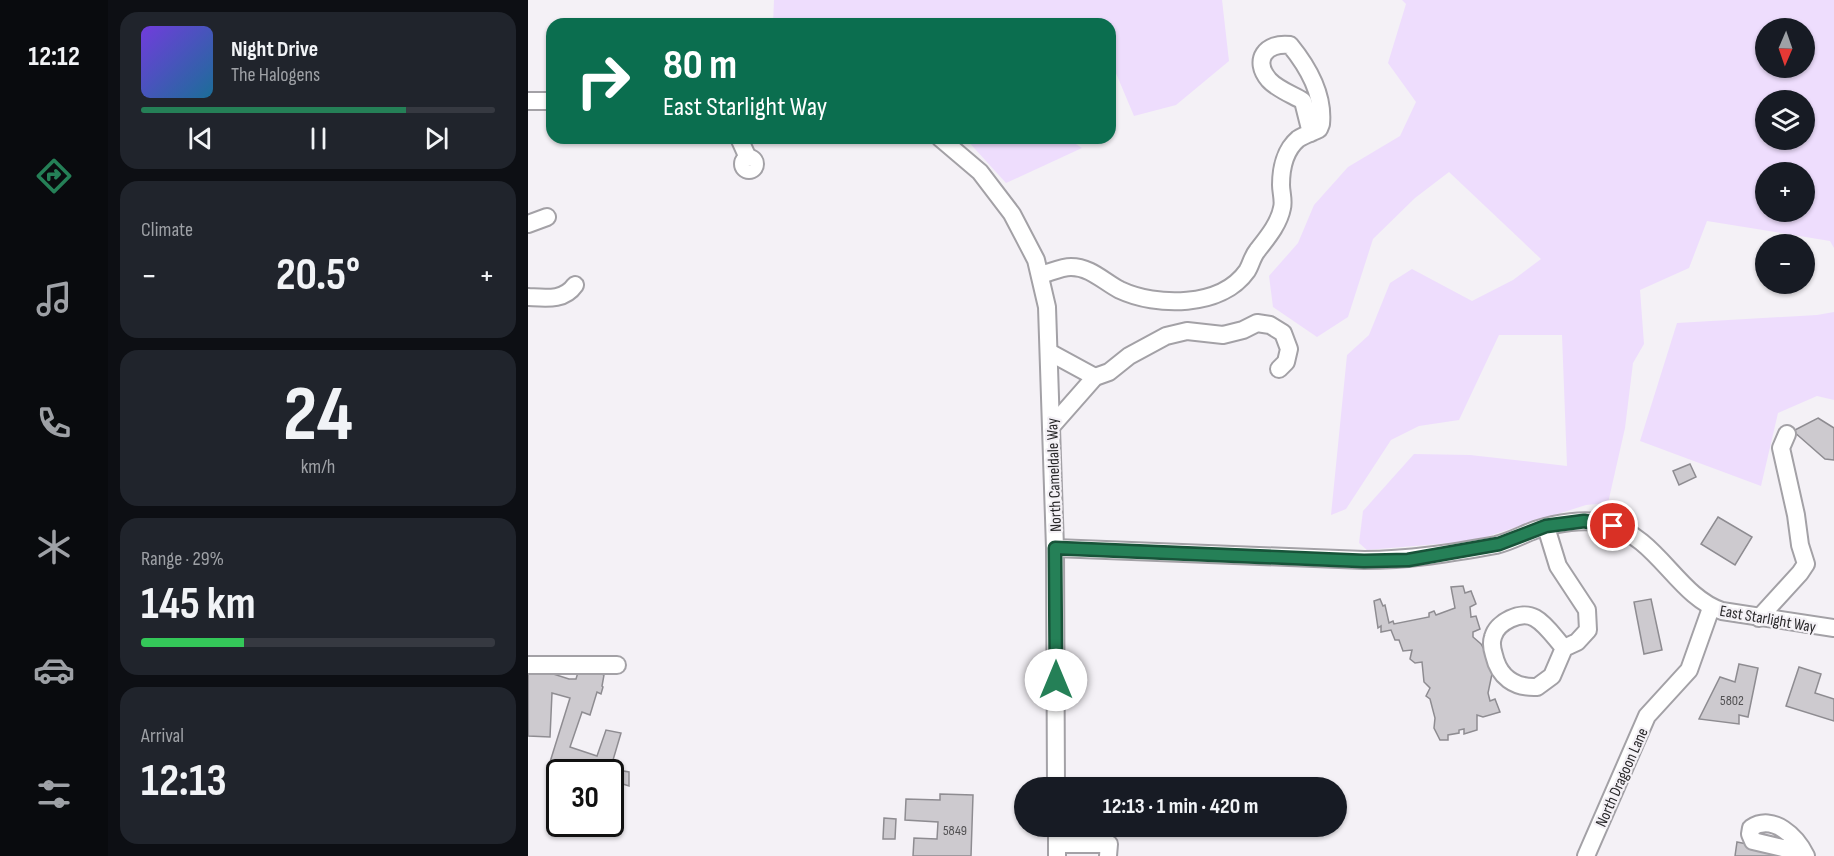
<!DOCTYPE html>
<meta charset="utf-8">
<style>
:root{--surface:#171b24;--page:#20242c;--text:#f1f3f6;--muted:#9ea1a6;--line:#363941;--accent:#258057}
body{margin:0;font-family:"Sofia Sans Condensed",sans-serif;background:var(--page);color:var(--text);height:100vh;display:flex;flex-direction:column;font-size:22px;white-space:nowrap}
*{box-sizing:border-box;margin:0}
p{font-size:20px;color:var(--muted)}
.icon{flex:none;width:33px;height:33px;fill:none;stroke:currentColor;stroke-width:2;stroke-linecap:round;stroke-linejoin:round}
.map{position:relative;flex:1;overflow:hidden}
.details{display:flex;flex-direction:column;gap:12px;padding:12px;background:#0d0f14;width:420px}
.details>*{flex:none}
.hud{position:absolute;left:18px;top:18px;width:570px;height:126px;border-radius:18px;box-shadow:0 2px 4px #0004;background:#0b6e4f;color:#fff;overflow:hidden}
.needle{width:39px;rotate:182deg}
.fabs{position:absolute;left:1227px;top:18px;display:grid;gap:12px}
.fabs a{display:grid;place-items:center;width:60px;height:60px;border-radius:50%;background:var(--surface);box-shadow:0 2px 4px #0004;font-size:30px}
.speed{position:absolute;left:18px;top:759px;display:flex;gap:12px;font-size:30px;font-weight:700;text-align:center}
.speed>*{display:grid;place-content:center;width:78px;height:78px;border-radius:50%;background:var(--surface);box-shadow:0 2px 4px #0004;line-height:1}
.speed .limit{border:3px solid #111;border-radius:9px;background:#fff;color:#111}
.pin{position:absolute;display:grid;place-items:center;width:51px;height:51px;color:#fff;margin:-26px;border:3px solid #fff;border-radius:50%;box-shadow:0 2px 6px #0007}
.me{position:absolute;width:66px;margin:-33px;rotate:0deg;stroke-linejoin:round;filter:drop-shadow(0 0 4px #0008)}
.turn{display:flex;align-items:center;gap:21px;height:126px;padding:0 18px;font-size:27px}
.turn .icon{width:78px;height:78px;stroke-width:2.5}
.turn b{display:block;font-size:42px;line-height:51px}
.big{font-size:45px;font-weight:700;line-height:1.1}
.details .tile{flex:1;display:flex;flex-direction:column;justify-content:center;gap:9px;min-width:0;padding:0 21px;border-radius:18px;background:var(--page)}
.details .dial{align-items:center;gap:0}
.dial b{font-size:78px;line-height:1}
.song{display:flex;align-items:center;gap:18px}
.cover{width:72px;height:72px;border-radius:9px;background:linear-gradient(135deg,hsl(260 70% 55%),hsl(200 70% 35%))}
.played{height:6px;border-radius:3px;background:linear-gradient(90deg,var(--accent) 75%,var(--line) 75%)}
.keys{display:flex;justify-content:space-around;direction:ltr}
.heat{display:flex;justify-content:space-between;align-items:center;font-size:33px;direction:ltr}
.charge{height:9px;border-radius:4px;background:linear-gradient(90deg,#34c759 29%,var(--line) 0)}
.trip{position:absolute;left:486px;top:777px;width:333px;height:60px;border-radius:30px;background:var(--surface);box-shadow:0 2px 4px #0004;font-weight:700;line-height:60px;text-align:center}
main{display:flex;flex:1;min-height:0}
.tabs{display:flex;flex-direction:column;width:108px;justify-content:space-around;align-items:center;background:#090b0e;color:var(--muted)}
.tabs .icon{width:42px;height:42px}
.tabs .active{color:var(--accent)}
.tabs b{font-size:27px;color:var(--text)}
.map>svg:first-child{display:block}
.green{fill:#eeddfd;fill-rule:evenodd}
.building{fill:#cdcacf;stroke:#8e8c91;stroke-width:1.5}
.lines{fill:none;stroke-linecap:round;stroke-linejoin:round}
.minor-casing{stroke:#a3a1a6;stroke-width:20}
.minor{stroke:#fff;stroke-width:16}
.route-casing{stroke:#185339;stroke-width:15}
.route{stroke:#258057;stroke-width:10}
.labels{text-anchor:middle;stroke-width:4.5;stroke-linejoin:round;paint-order:stroke}
.number-label{font-size:14px;fill:#515052}
.street-label{font-size:16px;fill:#282729;stroke:#f4f1f6}
</style>
<main>
<nav class="tabs">
<b>12:12</b>
<svg class="icon active" aria-label="directions" viewBox="0 0 24 24"><path d="M12 3l9 9-9 9-9-9zM9 14v-3h6M13 9l2 2-2 2"/></svg>
<svg class="icon" aria-label="music" viewBox="0 0 24 24"><path d="M9 18V5l10-2v13"/><circle cx="6" cy="18" r="3"/><circle cx="16" cy="16" r="3"/></svg>
<svg class="icon" aria-label="phone" viewBox="0 0 24 24"><path d="M5 4h4l2 5-3 2q2 4 5 5l2-3 5 2v4C11 20 4 13 5 4z"/></svg>
<svg class="icon" aria-label="climate" viewBox="0 0 24 24"><path d="M12 3v18M4 7l16 10M4 17L20 7"/></svg>
<svg class="icon" aria-label="car" viewBox="0 0 24 24"><path d="M5 17H2v-5l4-1 3-4h7l3 4 3 1v5h-3M9 17h6M6 11h13"/><circle cx="7" cy="17" r="2"/><circle cx="17" cy="17" r="2"/></svg>
<svg class="icon" aria-label="filters" viewBox="0 0 24 24"><path d="M4 7h16M4 17h16"/><circle cx="9" cy="7" r="2"/><circle cx="15" cy="17" r="2"/></svg>
</nav>
<section class="details">
<div class="tile">
<div class="song"><i class="cover"></i><div><b>Night Drive</b><p>The Halogens</p></div></div>
<div class="played"></div>
<div class="keys"><svg class="icon" aria-label="previous" viewBox="0 0 24 24"><path d="M18 5L8 12l10 7zM5 5v14"/></svg><svg class="icon" aria-label="pause" viewBox="0 0 24 24"><path d="M8 5v14M16 5v14"/></svg><svg class="icon" aria-label="next" viewBox="0 0 24 24"><path d="M6 5l10 7-10 7zM19 5v14"/></svg></div>
</div>
<div class="tile"><p>Climate</p>
<div class="heat"><a>−</a><b class="big">20.5°</b><a>+</a></div>
</div>
<div class="tile dial"><b>24</b><p>km/h</p></div>
<div class="tile"><p>Range · 29%</p><b class="big">145 km</b><div class="charge"></div></div>
<div class="tile"><p>Arrival</p><b class="big">12:13</b></div>
</section>
<div class="map">
<svg width="1306" height="856" viewBox="0 0 1306 856">
<rect width="100%" height="100%" fill="#f4f1f6"/>
<g class="green">
<path d="M 246,0 L 694,0 L 701,61 L 648,105 L 606,116 L 582,59 L 582,24 L 245,24 Z"/>
<path d="M 874,0 L 1306,0 L 1306,248 L 1302,241 L 1179,221 L 1161,268 L 1112,290 L 1116,344 L 1105,363 L 1097,428 L 1080,503 L 1058,505 L 945,541 L 839,550 L 831,543 L 835,511 L 886,454 L 942,455 L 1039,466 L 1034,335 L 971,335 L 931,420 L 891,426 L 863,440 L 818,509 L 803,515 L 819,355 L 841,335 L 862,283 L 884,269 L 944,301 L 985,280 L 1013,259 L 921,172 L 887,198 L 845,239 L 820,317 L 789,337 L 745,307 L 741,276 L 770,243 L 786,205 L 820,167 L 872,136 L 888,102 L 860,63 L 878,4 ZM 1238,28 L 1276,28 L 1276,68 L 1238,68 ZM 1238,100 L 1276,100 L 1276,140 L 1238,140 ZM 1238,172 L 1276,172 L 1276,212 L 1238,212 Z"/>
<path d="M 437,138 L 539,138 L 554,148 L 478,183 Z"/>
<path d="M 1306,312 L 1306,400 L 1289,396 L 1250,413 L 1233,486 L 1112,441 L 1149,323 L 1289,315 Z"/>
</g>
<g class="building">
<path d="M 1290,418 L 1306,428 L 1306,460 L 1297,459 L 1265,431 Z"/>
<path d="M 1162,464 L 1168,477 L 1151,485 L 1145,471 Z"/>
<path d="M 1190,517 L 1224,537 L 1207,565 L 1173,544 Z"/>
<path d="M 935,586 L 937,593 L 943,591 L 948,604 L 942,607 L 943,617 L 948,616 L 952,629 L 945,632 L 945,637 L 953,644 L 962,660 L 964,674 L 960,693 L 962,701 L 967,699 L 972,712 L 955,717 L 949,715 L 949,730 L 936,734 L 936,729 L 931,730 L 931,733 L 920,735 L 920,740 L 912,740 L 906,728 L 907,718 L 902,699 L 898,696 L 902,688 L 896,682 L 894,662 L 887,663 L 882,659 L 884,650 L 875,651 L 871,640 L 867,640 L 863,630 L 853,632 L 853,626 L 850,628 L 846,601 L 852,599 L 855,606 L 857,605 L 861,623 L 865,621 L 866,624 L 901,617 L 901,613 L 906,611 L 908,615 L 927,608 L 923,587 Z"/>
<path d="M 1123,599 L 1134,650 L 1116,654 L 1106,602 Z"/>
<path d="M 1211,664 L 1230,668 L 1220,717 L 1211,715 L 1211,724 L 1171,719 L 1192,677 L 1207,682 Z"/>
<path d="M 1271,667 L 1293,674 L 1287,693 L 1306,699 L 1306,721 L 1258,706 Z"/>
<path d="M 51,669 L 63,669 L 76,675 L 74,686 L 75,687 L 73,694 L 69,692 L 62,715 L 54,712 L 42,747 L 69,756 L 78,730 L 93,733 L 85,760 L 89,762 L 90,770 L 101,772 L 101,786 L 82,780 L 82,772 L 57,772 L 22,762 L 42,698 L 24,693 L 22,737 L 0,736 L 0,670 L 22,670 L 22,673 L 41,679 L 48,679 Z"/>
<path d="M 412,794 L 445,795 L 443,856 L 385,856 L 386,838 L 409,839 L 410,822 L 377,820 L 378,799 L 412,800 Z"/>
<path d="M 356,818 L 368,819 L 367,839 L 355,839 Z"/>
<path d="M 1209,842 L 1274,855 L 1274,856 L 1207,856 Z"/>
</g>
<g class="lines">
<g class="minor-casing">
<g id="minor">
<path d="M 0,101 L 24,101"/>
<path d="M 211,138 L 220,158"/>
<path d="M 412,138 L 452,172 L 484,214 L 508,260 L 519,307 L 527,548 L 528,788"/>
<circle cx="221" cy="164" r="6"/>
<path d="M 0,224 L 19,217"/>
<path d="M 512,275 C 521,273 533,267 543,267 C 563,267 576,282 592,290 C 628,307 693,308 719,271 C 723,265 724,257 729,251 C 739,238 751,224 754,208 C 756,201 753,192 753,185 C 753,169 757,150 770,139 C 776,135 785,132 791,129 L 793,124 C 796,94 780,67 762,45 C 738,42 724,60 741,80 C 749,89 765,95 775,101 L 783,133"/>
<path d="M 0,297 C 18,298 36,301 47,285"/>
<path d="M 521,352 L 567,377"/>
<path d="M 523,427 L 567,377 L 581,372 L 601,356 L 638,336 L 659,331 L 695,335 L 715,330 L 729,323 L 742,325 L 755,333 L 761,349 L 758,362 L 751,369"/>
<path d="M 1018,527 L 1030,566 L 1059,610 L 1060,630 L 1049,642 L 1036,648 L 1024,676 L 1009,687 C 986,688 971,677 966,655 C 964,649 963,643 965,637 C 969,622 993,610 1007,618 C 1018,624 1027,638 1036,648"/>
<path d="M 527,548 L 836,560 C 881,560 924,553 968,545 C 981,542 994,535 1007,530 C 1028,523 1057,518 1079,524 C 1130,537 1149,596 1194,611 L 1306,628"/>
<path d="M 1231,618 L 1272,573 L 1278,564 L 1272,545 L 1268,515 L 1253,448 L 1259,434"/>
<path d="M 0,665 L 89,665"/>
<path d="M 529,826 L 529,856"/>
<path d="M 529,844 L 581,844 L 580,856"/>
<path d="M 1272,848 L 1259,849 L 1225,841 L 1222,834 L 1223,828 C 1245,813 1269,837 1278,856"/>
<path d="M 1058,856 L 1119,716 L 1161,670 L 1183,608"/>
</g>
</g>
<use href="#minor" class="minor"/>
</g>
<g class="lines">
<g class="route-casing">
<path id="route" d="M 528,680 L 527,548 L 836,561 L 880,560 L 971,544 L 1018,526 L 1056,521 L 1085,526"/>
</g>
<use href="#route" class="route"/>
</g>
<g class="labels">
<g class="number-label">
<text x="1204" y="705">5802</text>
<text x="427" y="835">5849</text>
</g>
<g class="street-label">
<text transform="translate(525 475) rotate(-92)" y="6">North Cameldale Way</text>
<text transform="translate(1240 618) rotate(10)" y="6">East Starlight Way</text>
<text transform="translate(1093 777) rotate(-66)" y="6">North Dragoon Lane</text>
</g>
</g>
</svg>
<div class="fabs">
<a><svg class="needle" viewBox="-14 -14 28 28"><path d="M0-13l5 13h-10z" fill="#e53935"/><path d="M0 13l5-13h-10z" fill="#9ea1a6"/></svg></a>
<a><svg class="icon" aria-label="layers" viewBox="0 0 24 24"><path d="M12 4l9 5-9 5-9-5zM3 14l9 5 9-5"/></svg></a>
<a>+</a>
<a>−</a>
</div>
<div class="speed"><div class="limit">30</div></div>
<div class="pin" style="left:1085px;top:526px;background:#d93025"><svg class="icon" aria-label="arrive" viewBox="0 0 24 24"><path d="M6 21V4h12l-3 4 3 4H6"/></svg></div>
<svg class="me" style="left:528px;top:680px" viewBox="-20 -20 40 40"><circle r="19" fill="#fff"/><path d="M0-13L10 11 0 6-10 11z" fill="#258057"/></svg>
<div class="trip">12:13 · 1 min · 420 m</div>
<div class="hud">
<div class="turn"><svg class="icon" aria-label="right" viewBox="0 0 24 24"><path d="M7 20v-9h11M14 6l5 5-5 5"/></svg><div><b>80 m</b>East Starlight Way</div></div>
</div>
</div>
</main>
